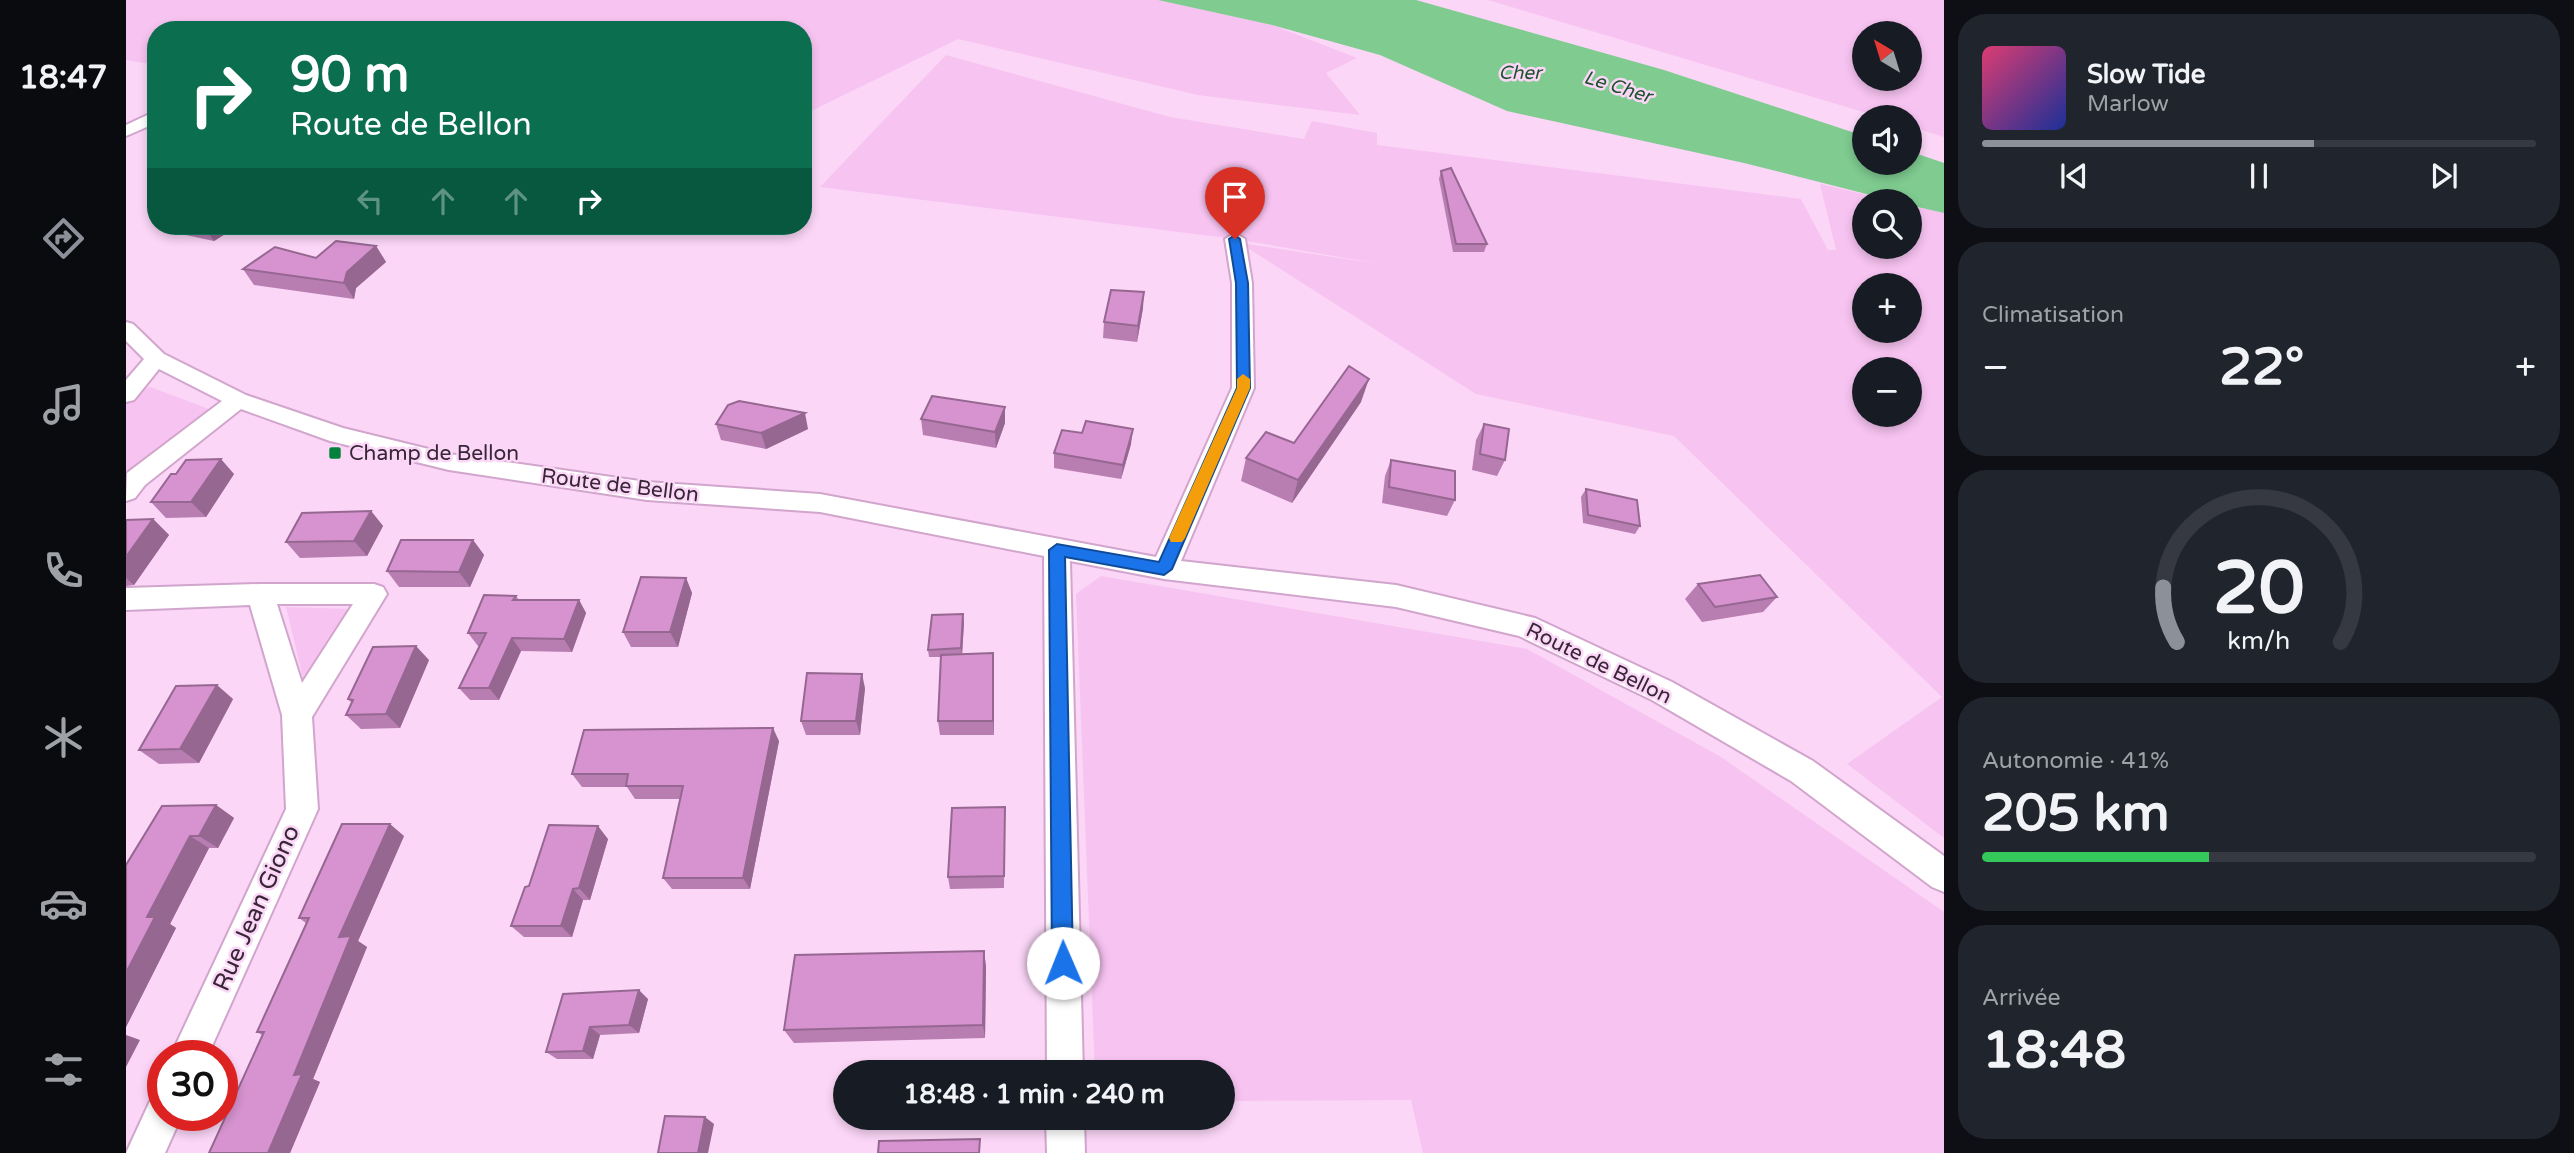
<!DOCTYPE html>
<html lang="fr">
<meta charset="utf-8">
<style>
:root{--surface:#171b24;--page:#20242c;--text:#f1f3f6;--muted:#9ea1a6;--line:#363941;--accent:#8c9099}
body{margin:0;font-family:"Varela Round",sans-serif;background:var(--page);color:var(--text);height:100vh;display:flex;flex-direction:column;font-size:26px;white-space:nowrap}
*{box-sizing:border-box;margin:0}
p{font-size:23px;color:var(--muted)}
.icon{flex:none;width:38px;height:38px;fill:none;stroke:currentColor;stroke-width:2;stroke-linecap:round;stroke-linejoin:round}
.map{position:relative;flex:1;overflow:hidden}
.side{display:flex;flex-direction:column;gap:14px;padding:14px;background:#0d0f14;width:630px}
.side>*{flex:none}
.top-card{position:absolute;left:21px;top:21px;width:665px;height:214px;border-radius:28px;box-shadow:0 4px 10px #0003;background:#0b6e4f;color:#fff;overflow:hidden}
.needle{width:46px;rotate:322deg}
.buttons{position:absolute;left:1726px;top:21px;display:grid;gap:14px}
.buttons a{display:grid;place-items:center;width:70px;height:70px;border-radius:50%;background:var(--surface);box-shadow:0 4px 10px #0003;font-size:35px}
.speed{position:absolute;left:21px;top:1040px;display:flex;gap:14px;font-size:35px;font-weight:700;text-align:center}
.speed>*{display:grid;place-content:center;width:91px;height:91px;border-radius:50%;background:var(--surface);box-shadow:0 4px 10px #0003;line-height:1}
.speed .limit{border:10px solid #d22;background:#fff;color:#111}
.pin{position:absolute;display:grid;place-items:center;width:60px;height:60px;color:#fff;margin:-72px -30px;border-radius:50% 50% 50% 0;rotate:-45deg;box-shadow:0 0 7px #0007}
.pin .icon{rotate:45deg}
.me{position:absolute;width:77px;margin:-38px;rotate:359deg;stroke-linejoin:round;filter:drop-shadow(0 0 5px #0008)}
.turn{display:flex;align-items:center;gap:24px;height:147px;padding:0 28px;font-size:32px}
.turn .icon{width:91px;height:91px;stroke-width:2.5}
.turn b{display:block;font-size:49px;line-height:60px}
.lanes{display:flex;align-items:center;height:66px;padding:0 28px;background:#0003;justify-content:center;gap:35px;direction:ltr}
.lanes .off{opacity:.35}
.big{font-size:52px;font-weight:800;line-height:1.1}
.side .widget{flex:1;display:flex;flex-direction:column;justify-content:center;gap:10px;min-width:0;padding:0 24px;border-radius:28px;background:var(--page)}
.side .dial{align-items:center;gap:0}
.dial svg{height:182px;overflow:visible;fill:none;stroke:var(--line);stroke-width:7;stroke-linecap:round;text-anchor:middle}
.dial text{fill:var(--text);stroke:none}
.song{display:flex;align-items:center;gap:21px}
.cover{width:84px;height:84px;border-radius:10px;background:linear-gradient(135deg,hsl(340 70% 55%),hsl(230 70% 35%))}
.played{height:7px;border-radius:4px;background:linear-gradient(90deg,var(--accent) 60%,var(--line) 60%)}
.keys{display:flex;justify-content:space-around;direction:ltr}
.heat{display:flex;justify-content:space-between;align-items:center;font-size:38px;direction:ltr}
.charge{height:10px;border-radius:5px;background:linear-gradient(90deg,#34c759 41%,var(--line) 0)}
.trip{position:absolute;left:707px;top:1060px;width:402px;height:70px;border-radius:35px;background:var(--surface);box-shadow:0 4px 10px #0003;font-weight:800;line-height:70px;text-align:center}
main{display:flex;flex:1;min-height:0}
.tabs{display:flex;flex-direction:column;width:126px;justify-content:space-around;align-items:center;background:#090b0e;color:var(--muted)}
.tabs .icon{width:49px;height:49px}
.tabs .selected{color:var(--accent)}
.tabs b{font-size:32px;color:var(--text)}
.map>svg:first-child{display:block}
.green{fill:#f7c3f1;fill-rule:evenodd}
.water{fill:#7fcb90}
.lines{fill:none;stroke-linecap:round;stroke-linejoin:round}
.street-casing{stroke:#d1a5cc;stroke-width:4}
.street{fill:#fff;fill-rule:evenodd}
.wall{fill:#b87eb2}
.shaded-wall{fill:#966791}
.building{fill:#d693cf;stroke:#966791;stroke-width:2}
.route{fill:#1a73e8;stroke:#114b97;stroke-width:2}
.slow{fill:#f59e0b}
.poi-dot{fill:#04823c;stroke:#fbd6f7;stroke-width:2.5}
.labels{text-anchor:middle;stroke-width:5;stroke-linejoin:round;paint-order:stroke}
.far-water-label{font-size:19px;font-style:italic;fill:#1c532c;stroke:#fbd6f7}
.poi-label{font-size:21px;fill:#372636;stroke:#fbd6f7;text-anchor:start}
.street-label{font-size:21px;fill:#372636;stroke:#fbd6f7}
.near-street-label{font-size:24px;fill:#372636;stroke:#fbd6f7}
</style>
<main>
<nav class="tabs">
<b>18:47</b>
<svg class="icon selected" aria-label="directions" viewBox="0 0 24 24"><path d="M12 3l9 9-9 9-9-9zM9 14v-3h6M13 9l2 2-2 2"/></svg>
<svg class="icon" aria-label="music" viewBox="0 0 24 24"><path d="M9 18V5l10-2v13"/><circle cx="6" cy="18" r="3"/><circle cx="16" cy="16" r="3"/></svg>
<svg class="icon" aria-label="phone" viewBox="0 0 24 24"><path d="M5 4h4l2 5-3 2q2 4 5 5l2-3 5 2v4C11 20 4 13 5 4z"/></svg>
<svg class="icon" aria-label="climate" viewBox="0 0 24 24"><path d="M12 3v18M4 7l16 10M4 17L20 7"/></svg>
<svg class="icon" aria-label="car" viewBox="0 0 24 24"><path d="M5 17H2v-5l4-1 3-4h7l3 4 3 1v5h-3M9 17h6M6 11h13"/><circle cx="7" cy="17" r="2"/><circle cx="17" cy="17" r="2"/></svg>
<svg class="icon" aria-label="filters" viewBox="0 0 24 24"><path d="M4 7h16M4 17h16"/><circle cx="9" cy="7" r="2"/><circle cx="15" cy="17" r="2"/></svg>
</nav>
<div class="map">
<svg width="1818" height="1153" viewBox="0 0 1818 1153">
<rect width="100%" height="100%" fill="#fbd6f7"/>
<g class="green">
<path d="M 0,0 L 1032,0 L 1146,25 L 1231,58 L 1200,73 L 1234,115 L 1072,95 L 832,39 L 677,115 L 677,30 L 30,30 L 30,65 L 0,60 Z"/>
<path d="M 1362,0 L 1818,0 L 1818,137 L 1783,126 L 1783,117 L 1754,117 ZM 1783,33 L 1783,79 L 1738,79 L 1738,33 Z"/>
<path d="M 820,55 L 1044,117 L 1178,139 L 1186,121 L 1251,133 L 1251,145 L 1675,199 L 1702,250 L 1710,250 L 1694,184 L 1768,201 L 1738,201 L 1738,247 L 1783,247 L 1783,205 L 1818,213 L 1818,838 L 1721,764 L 1816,697 L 1548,436 L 1350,394 L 1114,243 L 1260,265 L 1109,239 L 694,187 ZM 1738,285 L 1783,285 L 1783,331 L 1738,331 ZM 1738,369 L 1783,369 L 1783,415 L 1738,415 Z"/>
<path d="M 24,387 L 83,409 L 0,476 L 0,403 L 8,393 Z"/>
<path d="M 975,576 L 1401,649 L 1595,757 L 1818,912 L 1818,1153 L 1297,1153 L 1285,1100 L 1097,1101 L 1097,1073 L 969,1073 L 950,594 Z"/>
<path d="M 160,607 L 225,609 L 179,686 Z"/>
</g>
<path class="water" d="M 1032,0 L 1290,0 L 1538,70 L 1738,136 L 1738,163 L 1783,163 L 1783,151 L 1818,163 L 1818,213 L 1783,205 L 1783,201 L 1768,201 L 1618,163 L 1381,111 L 1254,55 L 1146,25 Z"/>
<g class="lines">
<g class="street-casing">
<g id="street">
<path d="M 30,111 L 30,123 L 0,136 L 0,125 Z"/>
<path d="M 1109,233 L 1119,239 L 1126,283 L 1128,388 L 1055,561 L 1270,585 L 1409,618 L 1546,682 L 1687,761 L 1818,856 L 1818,892 L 1806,887 L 1665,781 L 1526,700 L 1393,636 L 1270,607 L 1038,579 L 944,561 L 957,1073 L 921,1073 L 918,556 L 694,512 L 521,500 L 323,470 L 204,441 L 115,409 L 19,485 L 9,498 L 0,501 L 1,473 L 96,401 L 33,369 L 8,400 L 0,402 L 0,380 L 18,359 L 0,341 L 0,322 L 7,324 L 38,354 L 120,395 L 217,428 L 323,454 L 521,482 L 694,494 L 1030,557 L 1106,388 L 1106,283 L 1099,239 Z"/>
<path d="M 134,584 L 248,584 L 257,587 L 261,594 L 186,717 L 192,809 L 82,1055 L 45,1055 L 160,809 L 156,715 L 124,605 L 0,610 L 0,588 ZM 151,604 L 227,604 L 176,683 Z"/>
<path d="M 37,1095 L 37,1115 L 56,1115 L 39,1153 L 0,1153 L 24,1101 Z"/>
<path d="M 920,1118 L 958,1118 L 959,1153 L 921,1153 Z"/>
</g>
</g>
<use href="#street" class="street"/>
</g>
<g class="wall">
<path d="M 1315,171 L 1361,244 L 1358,252 L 1327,252 L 1313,179 Z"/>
<path d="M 45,226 L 112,226 L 88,241 L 50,233 Z"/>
<path d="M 250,246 L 260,262 L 230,288 L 228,299 L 128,285 L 117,269 L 190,258 Z"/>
<path d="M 1017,308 L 1011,342 L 977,338 L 978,322 Z"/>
<path d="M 1235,402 L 1166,503 L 1115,481 L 1120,458 L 1168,443 Z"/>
<path d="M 879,407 L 879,423 L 870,448 L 797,435 L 795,419 Z"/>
<path d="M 590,424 L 682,429 L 640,449 L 595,440 Z"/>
<path d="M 1358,424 L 1379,460 L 1371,476 L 1346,470 L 1350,440 Z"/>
<path d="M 1005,444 L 995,479 L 928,468 L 928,453 Z"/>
<path d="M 1265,460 L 1329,500 L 1321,516 L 1256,503 L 1259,476 Z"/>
<path d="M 108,474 L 80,517 L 40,518 L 25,502 Z"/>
<path d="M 1460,489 L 1514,526 L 1509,534 L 1457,523 L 1455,497 Z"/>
<path d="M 245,511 L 257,526 L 241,556 L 174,558 L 160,542 Z"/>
<path d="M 27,519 L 43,535 L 8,585 L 0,586 L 0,520 Z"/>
<path d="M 347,540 L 358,555 L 344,587 L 273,587 L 261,571 Z"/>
<path d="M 560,578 L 566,593 L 552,647 L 505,647 L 497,632 Z"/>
<path d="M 1572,584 L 1651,597 L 1637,612 L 1576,622 L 1559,599 Z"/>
<path d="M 390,596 L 393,600 L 453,600 L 460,613 L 446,652 L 395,651 L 373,700 L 344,700 L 333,688 L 353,646 L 352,646 L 342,633 Z"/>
<path d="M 838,622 L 836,654 L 868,668 L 868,735 L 814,735 L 812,721 L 815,657 L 803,657 L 802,650 Z"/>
<path d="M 303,660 L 274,728 L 235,729 L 220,715 L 226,703 L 222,699 Z"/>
<path d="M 739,688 L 734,735 L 680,735 L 675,721 Z"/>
<path d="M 107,699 L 73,763 L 33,764 L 13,750 Z"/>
<path d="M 653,741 L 624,889 L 546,889 L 537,878 L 554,799 L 509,799 L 501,787 L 456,787 L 446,774 Z"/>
<path d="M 90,805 L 108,818 L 92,848 L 83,848 L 44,924 L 50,928 L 0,1027 L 0,865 Z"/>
<path d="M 879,820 L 878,888 L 824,889 L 822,877 Z"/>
<path d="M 278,836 L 232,941 L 241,947 L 187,1079 L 194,1082 L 164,1153 L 136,1035 L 131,1032 L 180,923 L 173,918 Z"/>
<path d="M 482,839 L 464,900 L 457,900 L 446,937 L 398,937 L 385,926 L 403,886 Z"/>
<path d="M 858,951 L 860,967 L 859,1038 L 668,1043 L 658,1030 Z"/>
<path d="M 437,994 L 522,999 L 513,1033 L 474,1035 L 467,1059 L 431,1059 L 420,1052 Z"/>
</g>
<g class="shaded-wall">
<path d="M 77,226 L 112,226 L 88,241 Z"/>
<path d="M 250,246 L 260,262 L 230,288 L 228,299 L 218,283 L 221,272 Z"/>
<path d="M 1018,292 L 1017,308 L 1011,342 L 1012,326 Z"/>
<path d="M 1243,379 L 1235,402 L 1166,503 L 1172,480 Z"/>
<path d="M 879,407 L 879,423 L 870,448 L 869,432 Z"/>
<path d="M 679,413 L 682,429 L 640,449 L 635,433 Z"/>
<path d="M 1007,429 L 1005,444 L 995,479 L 997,465 Z"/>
<path d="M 95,459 L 108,474 L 80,517 L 65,502 Z"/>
<path d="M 245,511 L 257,526 L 241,556 L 228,541 Z"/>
<path d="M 27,519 L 43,535 L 8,585 L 0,578 L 0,557 Z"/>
<path d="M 347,540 L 358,555 L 344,587 L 333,572 Z"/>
<path d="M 560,578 L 566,593 L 552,647 L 544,632 Z"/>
<path d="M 453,600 L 460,613 L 446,652 L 438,639 Z"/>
<path d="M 837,614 L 838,622 L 836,656 L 835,648 Z"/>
<path d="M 386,638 L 395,651 L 373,700 L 363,688 Z"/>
<path d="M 290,646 L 303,660 L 274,728 L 260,714 Z"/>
<path d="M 867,653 L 868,668 L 868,735 L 867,721 Z"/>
<path d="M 736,674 L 739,688 L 734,735 L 730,721 Z"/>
<path d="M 91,685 L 107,699 L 73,763 L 54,749 Z"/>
<path d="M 647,728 L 653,741 L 624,889 L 617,878 Z"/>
<path d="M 90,805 L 108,818 L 92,848 L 73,836 Z"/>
<path d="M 264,824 L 278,836 L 232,941 L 241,947 L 187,1079 L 194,1082 L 164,1153 L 142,1153 L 213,937 Z"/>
<path d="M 472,826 L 482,839 L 464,900 L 453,888 Z"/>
<path d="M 64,836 L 83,848 L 44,924 L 50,928 L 0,1027 L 0,973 L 21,917 Z"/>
<path d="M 447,889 L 457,900 L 446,937 L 435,926 Z"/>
<path d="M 858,951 L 860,967 L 859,1038 L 857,1025 Z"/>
<path d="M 513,990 L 522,999 L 513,1033 L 503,1025 Z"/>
<path d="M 464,1027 L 474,1035 L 467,1059 L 457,1051 Z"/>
<path d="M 0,1035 L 14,1040 L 0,1067 Z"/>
<path d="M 579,1117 L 588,1124 L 582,1153 L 572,1153 Z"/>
</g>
<g class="building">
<path d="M 1325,168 L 1361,244 L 1330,244 L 1315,171 Z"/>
<path d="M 210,241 L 250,246 L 221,272 L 218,283 L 117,269 L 149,247 L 190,258 Z"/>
<path d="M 985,290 L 1018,292 L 1012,326 L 978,322 Z"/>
<path d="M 1223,366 L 1243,379 L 1172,480 L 1120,458 L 1140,432 L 1168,443 Z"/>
<path d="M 806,396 L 879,407 L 869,432 L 795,419 Z"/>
<path d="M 613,401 L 679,413 L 635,433 L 590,424 L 602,405 Z"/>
<path d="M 960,421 L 1007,429 L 997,465 L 928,453 L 936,430 L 956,433 Z"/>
<path d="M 1358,424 L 1383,429 L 1379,460 L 1354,454 Z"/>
<path d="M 95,459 L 65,502 L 25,502 L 45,474 L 50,474 L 60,460 Z"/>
<path d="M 1265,460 L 1329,471 L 1329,500 L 1263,487 Z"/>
<path d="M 1460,489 L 1511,500 L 1514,526 L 1462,515 Z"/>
<path d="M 245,511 L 228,541 L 160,542 L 176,513 Z"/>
<path d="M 27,519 L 0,557 L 0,520 Z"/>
<path d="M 275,540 L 347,540 L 333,572 L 261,571 Z"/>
<path d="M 1634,575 L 1651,597 L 1589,607 L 1572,584 Z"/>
<path d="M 515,577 L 560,578 L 544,632 L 497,632 Z"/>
<path d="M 358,595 L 390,596 L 387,600 L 453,600 L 438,639 L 386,638 L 363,688 L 333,688 L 360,633 L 342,633 Z"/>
<path d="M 837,614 L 835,648 L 802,650 L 806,615 Z"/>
<path d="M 290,646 L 260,714 L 220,715 L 227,700 L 222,699 L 247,647 Z"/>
<path d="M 867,653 L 867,721 L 812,721 L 815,655 Z"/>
<path d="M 681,673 L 736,674 L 730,721 L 675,721 Z"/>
<path d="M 91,685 L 54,749 L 13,750 L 50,686 Z"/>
<path d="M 647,728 L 617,878 L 537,878 L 557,786 L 500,786 L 502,774 L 446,774 L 458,730 Z"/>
<path d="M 90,805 L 73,836 L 64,836 L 21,917 L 29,917 L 0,973 L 0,865 L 36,806 Z"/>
<path d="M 879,807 L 878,876 L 822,877 L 826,808 Z"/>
<path d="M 216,824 L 264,824 L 213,937 L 225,936 L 168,1075 L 176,1074 L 142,1153 L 83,1153 L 138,1032 L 131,1032 L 183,918 L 173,918 Z"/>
<path d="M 423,825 L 472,826 L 453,888 L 447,889 L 435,926 L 385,926 L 399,887 L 403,886 Z"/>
<path d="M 858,951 L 857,1025 L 658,1030 L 669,955 Z"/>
<path d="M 513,990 L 503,1025 L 464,1027 L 457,1051 L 420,1052 L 437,994 Z"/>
<path d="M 539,1116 L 579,1117 L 572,1153 L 532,1153 Z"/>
<path d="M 854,1139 L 853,1153 L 752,1153 L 753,1141 Z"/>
</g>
<path class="route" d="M 1109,235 L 1114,239 L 1122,283 L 1124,388 L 1046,569 L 1038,575 L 939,557 L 947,963 L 944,970 L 937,973 L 930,970 L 926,963 L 923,550 L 931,544 L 1033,562 L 1111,388 L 1110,283 L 1103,239 Z"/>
<path class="slow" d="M 1117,374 L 1124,379 L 1124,388 L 1059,538 L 1056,542 L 1045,542 L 1043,538 L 1111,388 L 1111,379 Z"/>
<rect class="poi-dot" x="202" y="446" width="14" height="14" rx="3.5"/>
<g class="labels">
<g class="far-water-label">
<text x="1394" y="79">Cher</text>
<text transform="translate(1492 86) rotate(17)" y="7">Le Cher</text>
</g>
<g class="poi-label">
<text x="223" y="460">Champ de Bellon</text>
</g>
<g class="street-label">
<text transform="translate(494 485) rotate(7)" y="7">Route de Bellon</text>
<text transform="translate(1473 663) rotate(26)" y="7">Route de Bellon</text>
</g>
<g class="near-street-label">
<text transform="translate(130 908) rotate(-66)" y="8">Rue Jean Giono</text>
</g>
</g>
</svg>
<div class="buttons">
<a><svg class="needle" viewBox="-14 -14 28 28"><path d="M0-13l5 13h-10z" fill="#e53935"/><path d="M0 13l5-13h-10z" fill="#9ea1a6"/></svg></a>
<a><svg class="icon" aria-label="sound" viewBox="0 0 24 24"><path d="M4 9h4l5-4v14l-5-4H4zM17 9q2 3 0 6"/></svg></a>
<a><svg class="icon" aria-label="search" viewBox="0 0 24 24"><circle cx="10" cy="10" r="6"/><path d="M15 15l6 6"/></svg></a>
<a>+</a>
<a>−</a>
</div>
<div class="speed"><div class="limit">30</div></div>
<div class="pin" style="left:1109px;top:239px;background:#d93025"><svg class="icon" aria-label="arrive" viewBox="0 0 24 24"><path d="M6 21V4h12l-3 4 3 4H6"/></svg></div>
<svg class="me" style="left:937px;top:963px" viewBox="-20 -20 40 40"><circle r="19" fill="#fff"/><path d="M0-13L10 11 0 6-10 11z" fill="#1a73e8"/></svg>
<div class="trip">18:48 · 1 min · 240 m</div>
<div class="top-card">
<div class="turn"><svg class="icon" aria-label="right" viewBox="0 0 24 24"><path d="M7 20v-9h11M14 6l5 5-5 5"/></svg><div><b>90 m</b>Route de Bellon</div></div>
<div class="lanes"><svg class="icon off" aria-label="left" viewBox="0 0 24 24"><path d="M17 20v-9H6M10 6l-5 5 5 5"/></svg><svg class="icon off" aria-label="ahead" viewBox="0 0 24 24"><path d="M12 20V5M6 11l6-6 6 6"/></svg><svg class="icon off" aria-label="ahead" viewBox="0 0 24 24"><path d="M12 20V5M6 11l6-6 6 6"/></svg><svg class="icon" aria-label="right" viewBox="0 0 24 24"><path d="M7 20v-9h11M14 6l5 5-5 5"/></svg></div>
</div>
</div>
<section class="side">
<div class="widget">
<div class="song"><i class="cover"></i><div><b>Slow Tide</b><p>Marlow</p></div></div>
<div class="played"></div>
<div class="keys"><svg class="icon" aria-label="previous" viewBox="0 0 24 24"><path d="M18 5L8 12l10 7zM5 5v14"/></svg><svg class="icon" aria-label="pause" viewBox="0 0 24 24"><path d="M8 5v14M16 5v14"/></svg><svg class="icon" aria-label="next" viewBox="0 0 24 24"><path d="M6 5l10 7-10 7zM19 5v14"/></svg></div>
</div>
<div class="widget"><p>Climatisation</p>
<div class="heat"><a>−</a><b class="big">22°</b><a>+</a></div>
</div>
<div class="widget dial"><svg viewBox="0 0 100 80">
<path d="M14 69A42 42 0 1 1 86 69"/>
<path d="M14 69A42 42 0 0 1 8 45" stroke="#8c9099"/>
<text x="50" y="56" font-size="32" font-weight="700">20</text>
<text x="50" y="72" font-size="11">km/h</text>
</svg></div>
<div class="widget"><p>Autonomie · 41%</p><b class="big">205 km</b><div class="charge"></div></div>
<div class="widget"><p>Arrivée</p><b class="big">18:48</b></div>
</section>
</main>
